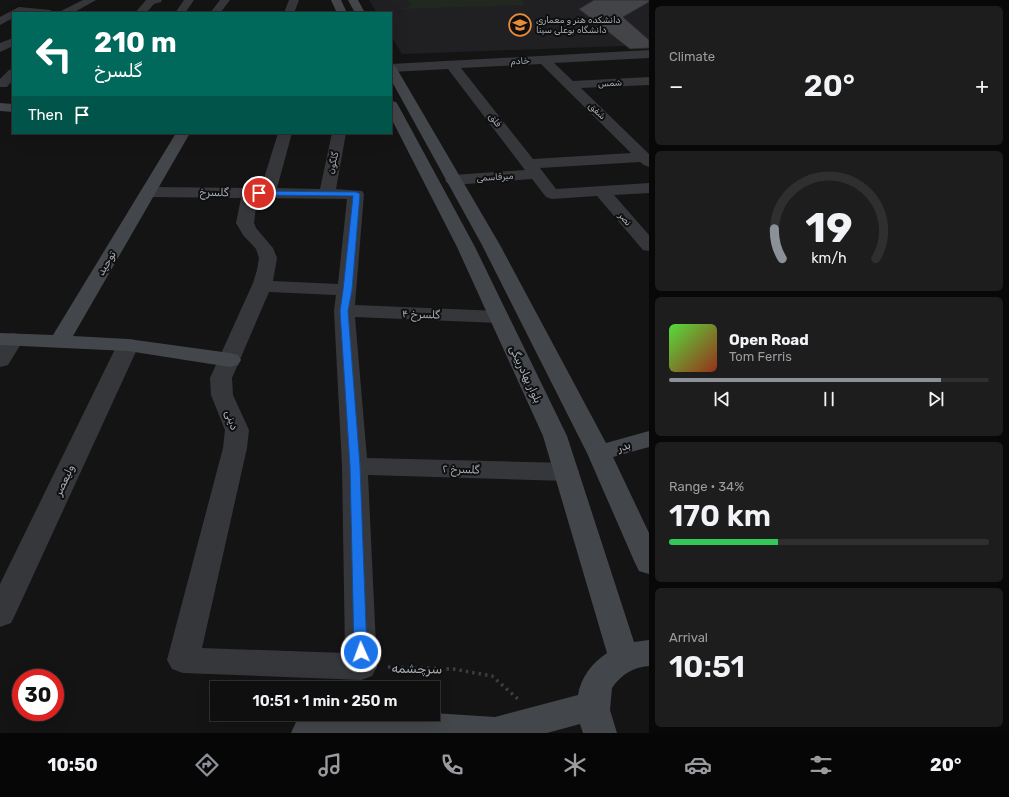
<!DOCTYPE html>
<meta charset="utf-8">
<style>
:root{--surface:#0f0f10;--page:#1d1d1e;--text:#f1f3f6;--muted:#9b9c9f;--line:#2f2f30;--accent:#8c9099}
body{margin:0;font-family:Rubik,"Noto Sans Arabic",sans-serif;background:var(--page);color:var(--text);height:100vh;display:flex;flex-direction:column;font-size:15px;white-space:nowrap}
*{box-sizing:border-box;margin:0}
p{font-size:13px;color:var(--muted)}
.icon{flex:none;width:22px;height:22px;fill:none;stroke:currentColor;stroke-width:2;stroke-linecap:round;stroke-linejoin:round}
.map{position:relative;flex:1;overflow:hidden}
.details{display:flex;flex-direction:column;gap:6px;padding:6px;background:#080809;width:360px}
.details>*{flex:none}
.guide{position:absolute;left:12px;top:12px;width:380px;height:122px;border-radius:0px;box-shadow:0 4px 16px #0002,0 0 0 1px var(--line);background:#00695c;color:#fff;overflow:hidden}
.speed{position:absolute;left:12px;top:669px;display:flex;gap:8px;font-size:20px;font-weight:700;text-align:center}
.speed>*{display:grid;place-content:center;width:52px;height:52px;border-radius:50%;background:var(--surface);box-shadow:0 4px 16px #0002,0 0 0 1px var(--line);line-height:1}
.speed .limit{border:6px solid #d22;background:#fff;color:#111}
.pin{position:absolute;display:grid;place-items:center;width:34px;height:34px;color:#fff;margin:-17px;border:2px solid #fff;border-radius:50%;box-shadow:0 1px 4px #0007}
.me{position:absolute;width:44px;margin:-22px;rotate:358deg;stroke-linejoin:round;filter:drop-shadow(0 0 3px #0008)}
.turn{display:flex;align-items:center;gap:14px;height:84px;padding:0 16px;font-size:18px}
.turn .icon{width:52px;height:52px;stroke-width:2.5}
.turn b{display:block;font-size:28px;line-height:34px}
.then{display:flex;align-items:center;height:38px;padding:0 16px;background:#0003;gap:8px;font-size:15px}
.big{font-size:30px;font-weight:600;line-height:1.1}
.details .tile{flex:1;display:flex;flex-direction:column;justify-content:center;gap:6px;min-width:0;padding:0 14px;border-radius:6px;background:var(--page)}
.details .dial{align-items:center;gap:0}
.dial svg{height:104px;overflow:visible;fill:none;stroke:var(--line);stroke-width:7;stroke-linecap:round;text-anchor:middle}
.dial text{fill:var(--text);stroke:none}
.song{display:flex;align-items:center;gap:12px}
.cover{width:48px;height:48px;border-radius:6px;background:linear-gradient(135deg,hsl(110 70% 55%),hsl(10 70% 35%))}
.played{height:4px;border-radius:2px;background:linear-gradient(90deg,var(--accent) 85%,var(--line) 85%)}
.keys{display:flex;justify-content:space-around;direction:ltr}
.heat{display:flex;justify-content:space-between;align-items:center;font-size:22px;direction:ltr}
.charge{height:6px;border-radius:3px;background:linear-gradient(90deg,#34c759 34%,var(--line) 0)}
.trip{position:absolute;left:210px;top:681px;width:230px;height:40px;border-radius:0px;background:var(--surface);box-shadow:0 4px 16px #0002,0 0 0 1px var(--line);font-weight:600;line-height:40px;text-align:center}
.menu{display:flex;height:64px;justify-content:space-around;align-items:center;background:#060606;color:var(--muted)}
.menu .icon{width:28px;height:28px}
.menu .current{color:var(--accent)}
.menu b{font-size:18px;color:var(--text)}
main{display:flex;flex:1;min-height:0}
.map>svg:first-child{display:block}
.built{fill:#202022}
.green{fill:#202820}
.building{fill:#434448;stroke:#2e2e31}
.lines{fill:none;stroke-linecap:round;stroke-linejoin:round}
.path{stroke:#3b3e41;stroke-width:3.5;stroke-dasharray:2.5 4;stroke-linecap:butt}
.street{fill:#35373a;fill-rule:evenodd}
.secondary{fill:#43464a;fill-rule:evenodd}
.route{fill:#1a73e8;stroke:#114b97}
.labels{text-anchor:middle;stroke-width:4;stroke-linejoin:round;paint-order:stroke}
.far-poi-label{font-size:9px;fill:#a6adb5;stroke:#0f0f10;text-anchor:start}
.far-street-label{font-size:9px;fill:#a6adb5;stroke:#0f0f10}
.street-label{font-size:11px;fill:#a6adb5;stroke:#0f0f10}
.near-street-label{font-size:13px;fill:#a6adb5;stroke:#0f0f10}
</style>
<main>
<div class="map">
<svg width="649" height="733" viewBox="0 0 649 733">
<rect width="100%" height="100%" fill="#141415"/>
<path class="built" d="M 369,0 L 649,0 L 649,45 L 402,54 L 391,36 L 391,13 L 377,13 Z"/>
<path class="green" d="M 408,0 L 521,0 L 526,5 L 401,9 L 411,6 Z"/>
<path class="building" d="M 594,0 L 649,0 L 649,2 L 623,17 L 649,40 L 649,48 L 630,49 L 579,9 Z"/>
<g class="lines">
<path class="path" d="M 388,667 L 453,669 L 492,676 L 518,699"/>
<g class="street">
<path d="M 83,0 L 96,0 L 73,13 L 60,13 L 61,11 Z"/>
<path d="M 146,0 L 162,0 L 161,2 L 154,4 L 146,13 L 135,13 Z"/>
<path d="M 184,0 L 194,0 L 185,13 L 175,13 Z"/>
<path d="M 220,0 L 230,0 L 220,13 L 210,13 Z"/>
<path d="M 289,0 L 299,0 L 294,13 L 284,13 Z"/>
<path d="M 19,7 L 50,10 L 55,13 L 13,13 L 13,18 L 0,25 L 0,17 Z"/>
<path d="M 13,38 L 13,46 L 0,52 L 0,43 Z"/>
<path d="M 649,50 L 649,58 L 554,63 L 573,81 L 649,77 L 649,85 L 581,88 L 649,154 L 649,167 L 644,165 L 640,162 L 540,168 L 556,189 L 649,183 L 649,193 L 614,195 L 649,235 L 649,251 L 643,250 L 597,196 L 552,199 L 546,197 L 532,179 L 453,185 L 447,183 L 445,180 L 447,177 L 453,175 L 525,170 L 448,69 L 391,72 L 391,64 ZM 541,64 L 631,153 L 533,159 L 461,68 Z"/>
<path d="M 13,69 L 13,80 L 7,87 L 0,87 L 0,79 L 9,70 Z"/>
<path d="M 278,133 L 292,133 L 277,188 L 320,189 L 332,133 L 346,133 L 336,189 L 362,191 L 364,194 L 355,305 L 499,311 L 506,313 L 509,317 L 506,321 L 499,323 L 355,317 L 367,458 L 566,463 L 575,466 L 579,472 L 575,478 L 566,481 L 368,475 L 377,667 L 372,676 L 361,680 L 183,673 L 172,669 L 167,660 L 223,448 L 225,430 L 211,395 L 210,378 L 253,283 L 257,270 L 259,258 L 256,249 L 243,235 L 236,223 L 241,198 L 149,197 L 143,195 L 141,192 L 143,189 L 149,187 L 261,188 ZM 257,198 L 347,199 L 338,284 L 273,281 L 277,258 L 273,248 L 256,228 L 254,223 ZM 269,292 L 336,295 L 334,311 L 342,466 L 345,653 L 202,648 L 247,448 L 249,430 L 233,395 L 232,378 Z"/>
<path d="M 13,333 L 20,335 L 24,339 L 8,365 L 0,367 L 0,343 L 6,335 Z"/>
<path d="M 128,339 L 136,340 L 139,345 L 15,615 L 11,623 L 0,627 L 0,584 L 117,345 L 120,340 Z"/>
</g>
<g class="secondary">
<path d="M 331,0 L 341,0 L 347,13 L 337,13 Z"/>
<path d="M 348,0 L 358,0 L 365,13 L 355,13 Z"/>
<path d="M 391,65 L 395,66 L 397,69 L 500,245 L 606,443 L 649,431 L 649,447 L 613,457 L 649,533 L 649,574 L 639,571 L 635,563 L 587,453 L 482,245 L 391,80 Z"/>
<path d="M 391,101 L 396,102 L 398,105 L 475,247 L 567,436 L 634,642 L 649,640 L 649,666 C 633,667 621,675 612,688 L 610,710 L 617,733 L 583,733 L 580,724 L 547,733 L 291,733 L 296,722 L 308,718 L 331,714 L 433,713 L 495,717 L 578,695 C 581,677 592,663 607,653 L 543,436 L 457,247 L 391,118 Z"/>
<path d="M 0,103 L 13,104 L 13,112 L 0,111 Z"/>
<path d="M 176,133 L 190,133 L 73,336 L 128,339 L 230,353 L 238,355 L 241,360 L 238,365 L 230,367 L 128,351 L 0,345 L 0,333 L 53,335 Z"/>
</g>
</g>
<path class="route" d="M 256,191 L 356,192 L 360,194 L 352,290 L 348,311 L 360,466 L 367,652 L 365,656 L 361,657 L 356,656 L 354,652 L 350,466 L 340,311 L 343,290 L 353,196 L 259,195 L 255,193 Z"/>
<defs>
<g id="university-ring" transform="scale(1.15)"><circle r="9.5" fill="#0f0f10" stroke="#e98b38" stroke-width="1.5"/><path d="M0-5L7-2L0 1L-7-2ZM-4 1L0 2.5L4 1V4Q0 6-4 4Z" fill="#e98b38"/></g>
</defs>
<g fill-rule="evenodd">
<use href="#university-ring" x="520" y="25"/>
</g>
<g class="labels">
<g class="far-poi-label">
<text x="536" y="23">دانشکده هنر و معماری<tspan x="536" dy="10">دانشگاه بوعلی سینا</tspan></text>
</g>
<g class="far-street-label">
<text transform="translate(520 61) rotate(-3)" y="3">خادم</text>
<text transform="translate(610 83) rotate(-3)" y="3">شمس</text>
<text transform="translate(597 111) rotate(44)" y="3">شفق</text>
<text transform="translate(495 120) rotate(52)" y="3">فلق</text>
<text transform="translate(333 163) rotate(-78)" y="3">گلگون</text>
<text transform="translate(495 177) rotate(-4)" y="3">میرقاسمی</text>
<text transform="translate(625 219) rotate(49)" y="3">نصر</text>
</g>
<g class="street-label">
<text transform="translate(214 192) rotate(1)" y="4">گلسرخ</text>
<text transform="translate(106 263) rotate(-59)" y="4">توحید</text>
<text transform="translate(421 314) rotate(2)" y="4">گلسرخ ۴</text>
<text transform="translate(526 374) rotate(65)" y="4">بلوار بهادربیگی</text>
<text transform="translate(232 420) rotate(72)" y="4">دینی</text>
<text transform="translate(624 446) rotate(-16)" y="4">بدر</text>
<text transform="translate(461 469) rotate(2)" y="4">گلسرخ ۲</text>
<text transform="translate(64 480) rotate(-65)" y="4">ولیعصر</text>
</g>
<g class="near-street-label">
<text transform="translate(417 668) rotate(1)" y="5">سرچشمه</text>
</g>
</g>
</svg>
<div class="speed"><div class="limit">30</div></div>
<div class="pin" style="left:259px;top:193px;background:#d93025"><svg class="icon" aria-label="arrive" viewBox="0 0 24 24"><path d="M6 21V4h12l-3 4 3 4H6"/></svg></div>
<svg class="me" style="left:361px;top:652px" viewBox="-20 -20 40 40"><circle r="17" fill="#1a73e8" stroke="#fff" stroke-width="3"/><path d="M0-11L8 9 0 5-8 9z" fill="#fff"/></svg>
<div class="trip">10:51 · 1 min · 250 m</div>
<div class="guide">
<div class="turn"><svg class="icon" aria-label="left" viewBox="0 0 24 24"><path d="M17 20v-9H6M10 6l-5 5 5 5"/></svg><div><b>210 m</b>گلسرخ</div></div>
<div class="then">Then<svg class="icon" aria-label="arrive" viewBox="0 0 24 24"><path d="M6 21V4h12l-3 4 3 4H6"/></svg></div>
</div>
</div>
<section class="details">
<div class="tile"><p>Climate</p>
<div class="heat"><a>−</a><b class="big">20°</b><a>+</a></div>
</div>
<div class="tile dial"><svg viewBox="0 0 100 80">
<path d="M14 69A42 42 0 1 1 86 69"/>
<path d="M14 69A42 42 0 0 1 8 46" stroke="#8c9099"/>
<text x="50" y="56" font-size="32" font-weight="700">19</text>
<text x="50" y="72" font-size="11">km/h</text>
</svg></div>
<div class="tile">
<div class="song"><i class="cover"></i><div><b>Open Road</b><p>Tom Ferris</p></div></div>
<div class="played"></div>
<div class="keys"><svg class="icon" aria-label="previous" viewBox="0 0 24 24"><path d="M18 5L8 12l10 7zM5 5v14"/></svg><svg class="icon" aria-label="pause" viewBox="0 0 24 24"><path d="M8 5v14M16 5v14"/></svg><svg class="icon" aria-label="next" viewBox="0 0 24 24"><path d="M6 5l10 7-10 7zM19 5v14"/></svg></div>
</div>
<div class="tile"><p>Range · 34%</p><b class="big">170 km</b><div class="charge"></div></div>
<div class="tile"><p>Arrival</p><b class="big">10:51</b></div>
</section>
</main>
<nav class="menu">
<b>10:50</b>
<svg class="icon current" aria-label="directions" viewBox="0 0 24 24"><path d="M12 3l9 9-9 9-9-9zM9 14v-3h6M13 9l2 2-2 2"/></svg>
<svg class="icon" aria-label="music" viewBox="0 0 24 24"><path d="M9 18V5l10-2v13"/><circle cx="6" cy="18" r="3"/><circle cx="16" cy="16" r="3"/></svg>
<svg class="icon" aria-label="phone" viewBox="0 0 24 24"><path d="M5 4h4l2 5-3 2q2 4 5 5l2-3 5 2v4C11 20 4 13 5 4z"/></svg>
<svg class="icon" aria-label="climate" viewBox="0 0 24 24"><path d="M12 3v18M4 7l16 10M4 17L20 7"/></svg>
<svg class="icon" aria-label="car" viewBox="0 0 24 24"><path d="M5 17H2v-5l4-1 3-4h7l3 4 3 1v5h-3M9 17h6M6 11h13"/><circle cx="7" cy="17" r="2"/><circle cx="17" cy="17" r="2"/></svg>
<svg class="icon" aria-label="filters" viewBox="0 0 24 24"><path d="M4 7h16M4 17h16"/><circle cx="9" cy="7" r="2"/><circle cx="15" cy="17" r="2"/></svg>
<b>20°</b>
</nav>
